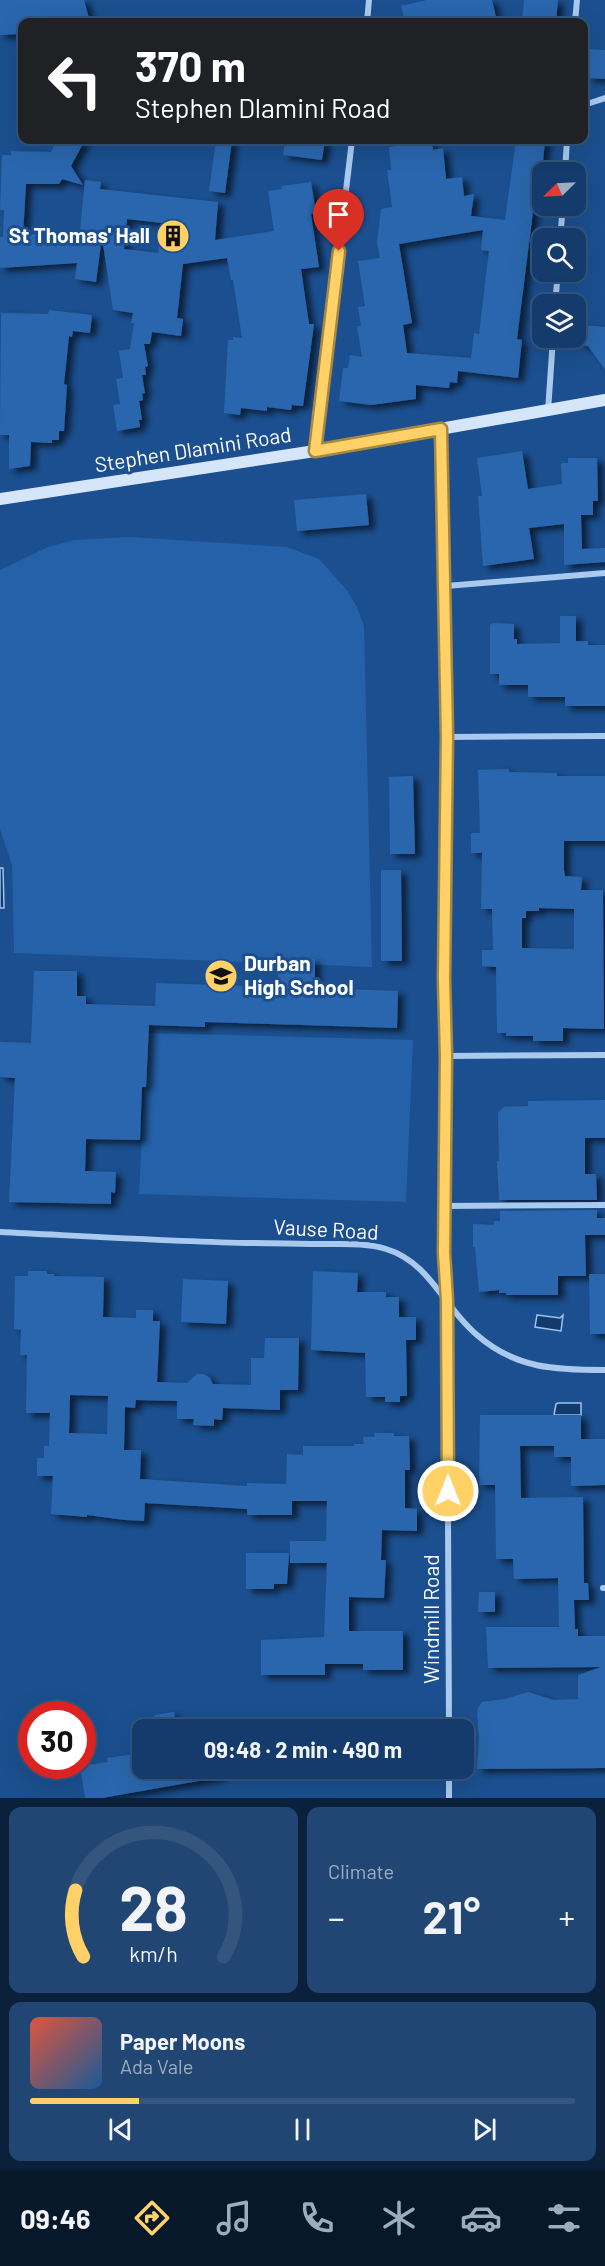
<!DOCTYPE html>
<meta charset="utf-8">
<style>
:root{--surface:#143b6b;--page:#214673;--text:#f1f3f6;--muted:#9dadc1;--line:#33557e;--accent:#ffd166}
body{margin:0;font-family:Barlow,sans-serif;background:var(--page);color:var(--text);height:100vh;display:flex;flex-direction:column;font-size:22px;white-space:nowrap}
*{box-sizing:border-box;margin:0}
p{font-size:20px;color:var(--muted)}
.icon{flex:none;width:33px;height:33px;fill:none;stroke:currentColor;stroke-width:2;stroke-linecap:round;stroke-linejoin:round}
.map{position:relative;height:1798px;overflow:hidden}
.drawer{display:flex;flex-direction:column;gap:9px;padding:9px;background:#0b203b;flex:1}
.drawer>*{flex:none}
.banner{position:absolute;left:18px;top:18px;width:570px;height:126px;border-radius:12px;box-shadow:0 6px 24px #0002,0 0 0 2px var(--line);background:#202124;color:#fff;overflow:hidden}
.needle{width:39px;rotate:246deg}
.fabs{position:absolute;left:532px;top:162px;display:grid;gap:12px}
.fabs a{display:grid;place-items:center;width:54px;height:54px;border-radius:12px;background:var(--surface);box-shadow:0 6px 24px #0002,0 0 0 2px var(--line);font-size:30px}
.speed{position:absolute;left:18px;top:1701px;display:flex;gap:12px;font-size:30px;font-weight:700;text-align:center}
.speed>*{display:grid;place-content:center;width:78px;height:78px;border-radius:50%;background:var(--surface);box-shadow:0 6px 24px #0002,0 0 0 2px var(--line);line-height:1}
.speed .limit{border:9px solid #d22;background:#fff;color:#111}
.pin{position:absolute;display:grid;place-items:center;width:51px;height:51px;color:#fff;margin:-62px -26px;border-radius:50% 50% 50% 0;rotate:-45deg;box-shadow:0 0 6px #0007}
.pin .icon{rotate:45deg}
.me{position:absolute;width:66px;margin:-33px;rotate:0deg;stroke-linejoin:round;filter:drop-shadow(0 0 4px #0008)}
.turn{display:flex;align-items:center;gap:21px;height:126px;padding:0 18px;font-size:27px}
.turn .icon{width:78px;height:78px;stroke-width:2.5}
.turn b{display:block;font-size:42px;line-height:51px}
.big{font-size:45px;font-weight:700;line-height:1.1}
.drawer .widget{flex:1;display:flex;flex-direction:column;justify-content:center;gap:9px;min-width:0;padding:0 21px;border-radius:12px;background:var(--page)}
.drawer .dial{align-items:center;gap:0}
.dial svg{height:156px;overflow:visible;fill:none;stroke:var(--line);stroke-width:7;stroke-linecap:round;text-anchor:middle}
.dial text{fill:var(--text);stroke:none}
.song{display:flex;align-items:center;gap:18px}
.cover{width:72px;height:72px;border-radius:9px;background:linear-gradient(135deg,hsl(10 70% 55%),hsl(210 70% 35%))}
.played{height:6px;border-radius:3px;background:linear-gradient(90deg,var(--accent) 20%,var(--line) 20%)}
.keys{display:flex;justify-content:space-around;direction:ltr}
.heat{display:flex;justify-content:space-between;align-items:center;font-size:33px;direction:ltr}
.drawer .tiles{flex:1;display:grid;gap:9px;grid-template-columns:1fr 1fr}
.widget:last-child{grid-column:span 2}
.trip{position:absolute;left:132px;top:1719px;width:342px;height:60px;border-radius:12px;background:var(--surface);box-shadow:0 6px 24px #0002,0 0 0 2px var(--line);font-weight:700;line-height:60px;text-align:center}
.menu{display:flex;height:96px;justify-content:space-around;align-items:center;background:#08182b;color:var(--muted)}
.menu .icon{width:42px;height:42px}
.menu .active{color:var(--accent)}
.menu b{font-size:27px;color:var(--text)}
.map>svg:first-child{display:block}
.green{fill:#2461a8}
.water{fill:#123a6d;stroke:#9cc4f0;stroke-width:1.5}
.building{fill:#2a66ad;fill-rule:evenodd;filter:url(#shadow)}
.lines{fill:none;stroke-linecap:round;stroke-linejoin:round}
.minor{stroke:#a9c9ee;stroke-width:6}
.secondary{stroke:#d6e6fa;stroke-width:12}
.route-casing{stroke:#a68842;stroke-width:15}
.route{stroke:#ffd166;stroke-width:10}
.labels{text-anchor:middle;stroke-width:6;stroke-linejoin:round;paint-order:stroke}
.poi-label{font-size:21px;font-weight:bold;fill:#fff;stroke:#1b4f8f;text-anchor:end}
.street-label{font-size:21px;fill:#fff;stroke:#1b4f8f}
</style>
<div class="map">
<svg width="605" height="1798" viewBox="0 0 605 1798">
<defs>
<filter id="shadow"><feDropShadow dx="6" dy="4" stdDeviation="3" flood-color="#0009"/></filter>
</defs>
<rect width="100%" height="100%" fill="#1b4f8f"/>
<g class="green">
<path d="M 129,537 L 287,547 L 319,559 L 346,589 L 357,607 L 364,626 L 372,967 L 14,953 L 12,865 L 0,829 L 0,570 L 48,547 L 75,540 Z"/>
<path d="M 147,1033 L 413,1040 L 406,1202 L 139,1194 Z"/>
</g>
<g class="water">
<path d="M 0,868 L 3,868 L 4,908 L 0,908 Z"/>
<path d="M 537,1315 L 560,1318 L 563,1315 L 561,1331 L 535,1327 Z"/>
<path d="M 558,1403 L 581,1403 L 581,1415 L 554,1415 L 556,1404 Z"/>
</g>
<g class="building">
<path d="M 0,0 L 84,0 L 90,22 L 21,22 L 22,34 L 0,35 Z"/>
<path d="M 427,0 L 492,0 L 496,17 L 469,22 L 405,22 L 401,6 Z"/>
<path d="M 524,0 L 558,0 L 556,22 L 522,22 Z"/>
<path d="M 589,49 L 605,50 L 605,79 L 587,78 Z"/>
<path d="M 57,140 L 85,140 L 71,166 L 83,185 L 62,179 L 59,184 L 26,184 L 23,235 L 80,231 L 85,180 L 101,182 L 100,189 L 218,202 L 215,240 L 274,231 L 268,191 L 282,189 L 281,186 L 311,182 L 316,213 L 311,214 L 319,267 L 301,269 L 309,324 L 314,324 L 303,406 L 292,405 L 291,410 L 267,407 L 267,411 L 241,408 L 240,415 L 224,413 L 228,340 L 233,340 L 233,337 L 242,338 L 233,280 L 231,280 L 227,258 L 183,264 L 177,318 L 183,319 L 181,336 L 152,332 L 150,344 L 144,344 L 148,366 L 145,367 L 146,375 L 142,375 L 145,393 L 142,394 L 143,400 L 139,401 L 142,420 L 139,420 L 140,427 L 117,431 L 113,405 L 120,404 L 116,379 L 123,378 L 119,351 L 130,349 L 134,323 L 131,323 L 133,313 L 113,310 L 103,244 L 101,244 L 96,282 L 75,279 L 77,263 L 0,268 L 0,237 L 3,237 L 4,210 L 0,210 L 2,155 L 11,155 L 11,151 L 51,152 ZM 127,219 L 162,223 L 158,253 L 124,249 Z"/>
<path d="M 216,140 L 232,140 L 225,193 L 209,191 Z"/>
<path d="M 285,140 L 325,140 L 322,160 L 283,155 Z"/>
<path d="M 516,140 L 545,140 L 540,197 L 535,196 L 517,339 L 522,340 L 518,378 L 458,371 L 457,383 L 450,382 L 449,388 L 416,385 L 416,399 L 371,405 L 339,401 L 343,368 L 348,368 L 350,355 L 362,357 L 357,326 L 361,326 L 358,307 L 365,306 L 358,261 L 380,258 L 377,243 L 381,209 L 392,207 L 387,170 L 391,170 L 389,147 L 432,142 L 433,150 L 443,148 L 446,179 L 462,177 L 464,196 L 474,194 L 471,216 L 505,220 ZM 483,230 L 481,250 L 489,251 L 479,334 L 474,333 L 471,358 L 407,353 L 403,325 L 412,323 L 399,244 Z"/>
<path d="M 49,310 L 92,315 L 90,333 L 73,331 L 72,337 L 69,336 L 64,384 L 67,385 L 64,431 L 59,431 L 59,440 L 52,440 L 52,443 L 31,442 L 30,466 L 9,469 L 9,435 L 0,435 L 1,313 L 48,314 Z"/>
<path d="M 581,325 L 605,327 L 605,370 L 588,346 L 580,345 Z"/>
<path d="M 522,451 L 528,489 L 562,484 L 561,463 L 568,463 L 568,458 L 597,458 L 598,501 L 593,501 L 593,515 L 581,515 L 582,549 L 605,548 L 605,562 L 564,565 L 564,524 L 529,528 L 534,559 L 483,566 L 478,496 L 482,496 L 477,458 Z"/>
<path d="M 366,494 L 369,525 L 297,531 L 294,500 Z"/>
<path d="M 560,616 L 576,616 L 576,641 L 588,641 L 588,645 L 605,645 L 605,706 L 565,706 L 565,697 L 528,697 L 528,685 L 499,685 L 499,674 L 490,674 L 490,625 L 493,623 L 514,624 L 514,639 L 517,639 L 517,644 L 560,643 Z"/>
<path d="M 509,769 L 509,772 L 557,773 L 557,776 L 605,776 L 605,841 L 564,841 L 564,870 L 565,876 L 582,877 L 581,890 L 603,890 L 604,1029 L 563,1028 L 563,1041 L 533,1041 L 533,1036 L 506,1036 L 506,1033 L 497,1033 L 496,967 L 482,966 L 482,950 L 493,950 L 492,909 L 481,909 L 482,853 L 471,853 L 471,833 L 480,833 L 478,770 ZM 539,908 L 574,909 L 574,949 L 522,948 L 522,918 L 526,918 L 526,911 L 539,911 Z"/>
<path d="M 413,776 L 415,854 L 390,854 L 389,777 Z"/>
<path d="M 381,870 L 401,870 L 402,961 L 381,961 Z"/>
<path d="M 279,959 L 315,959 L 315,988 L 398,991 L 397,1028 L 205,1022 L 205,1027 L 149,1025 L 146,1087 L 142,1087 L 140,1140 L 86,1139 L 85,1171 L 116,1172 L 115,1193 L 111,1192 L 111,1204 L 9,1202 L 15,1078 L 0,1077 L 0,1042 L 31,1043 L 34,971 L 77,971 L 77,996 L 86,996 L 86,1004 L 155,1006 L 156,983 L 277,987 Z"/>
<path d="M 605,1100 L 605,1138 L 585,1138 L 585,1174 L 596,1174 L 597,1200 L 499,1200 L 497,1161 L 499,1161 L 498,1112 L 504,1107 L 528,1106 L 528,1101 Z"/>
<path d="M 597,1210 L 597,1218 L 605,1218 L 605,1235 L 585,1235 L 586,1276 L 558,1276 L 558,1295 L 506,1295 L 506,1293 L 499,1293 L 499,1290 L 479,1292 L 475,1247 L 473,1247 L 473,1224 L 494,1225 L 494,1221 L 500,1221 L 500,1211 Z"/>
<path d="M 28,1271 L 47,1271 L 47,1274 L 54,1274 L 54,1276 L 104,1277 L 103,1317 L 136,1318 L 136,1310 L 153,1310 L 153,1321 L 160,1321 L 157,1382 L 187,1383 L 197,1374 L 204,1374 L 210,1378 L 213,1384 L 251,1385 L 251,1358 L 264,1358 L 265,1338 L 299,1338 L 298,1390 L 280,1390 L 280,1410 L 223,1408 L 222,1420 L 214,1419 L 214,1426 L 193,1425 L 194,1419 L 177,1419 L 177,1401 L 136,1400 L 135,1408 L 125,1407 L 124,1450 L 141,1450 L 140,1479 L 247,1486 L 247,1483 L 286,1484 L 287,1454 L 303,1455 L 303,1446 L 354,1446 L 354,1444 L 364,1444 L 363,1437 L 374,1437 L 375,1433 L 394,1433 L 394,1436 L 409,1436 L 410,1470 L 405,1470 L 405,1508 L 417,1509 L 417,1531 L 382,1530 L 381,1560 L 386,1560 L 384,1598 L 349,1597 L 349,1631 L 403,1631 L 403,1670 L 363,1670 L 363,1664 L 325,1664 L 325,1675 L 261,1675 L 261,1640 L 324,1637 L 327,1563 L 290,1563 L 290,1541 L 326,1541 L 327,1501 L 292,1501 L 292,1515 L 247,1515 L 247,1509 L 145,1503 L 144,1521 L 125,1520 L 87,1515 L 87,1517 L 51,1514 L 53,1476 L 37,1476 L 37,1458 L 44,1458 L 44,1446 L 49,1446 L 50,1413 L 26,1413 L 27,1355 L 20,1355 L 21,1330 L 14,1329 L 15,1276 L 28,1276 ZM 70,1395 L 108,1396 L 107,1434 L 69,1433 Z"/>
<path d="M 313,1271 L 358,1273 L 357,1292 L 386,1292 L 386,1297 L 399,1297 L 399,1317 L 416,1317 L 416,1340 L 406,1340 L 407,1396 L 400,1396 L 400,1402 L 385,1402 L 385,1397 L 366,1397 L 365,1353 L 311,1350 Z"/>
<path d="M 589,1274 L 605,1274 L 605,1334 L 590,1334 Z"/>
<path d="M 183,1279 L 228,1281 L 226,1324 L 181,1322 Z"/>
<path d="M 480,1415 L 581,1415 L 581,1439 L 605,1439 L 605,1485 L 571,1486 L 571,1457 L 554,1457 L 554,1446 L 520,1446 L 521,1498 L 583,1497 L 584,1583 L 588,1583 L 589,1600 L 574,1600 L 575,1629 L 578,1629 L 578,1636 L 605,1636 L 605,1768 L 477,1769 L 479,1737 L 477,1715 L 478,1708 L 482,1702 L 505,1699 L 528,1692 L 554,1700 L 578,1699 L 578,1675 L 601,1667 L 488,1668 L 486,1627 L 559,1627 L 558,1578 L 514,1579 L 513,1559 L 496,1559 L 495,1485 L 479,1485 Z"/>
<path d="M 246,1553 L 289,1553 L 287,1584 L 274,1584 L 274,1589 L 246,1589 Z"/>
<path d="M 479,1592 L 495,1592 L 495,1612 L 478,1612 Z"/>
<path d="M 174,1712 L 176,1730 L 157,1730 L 154,1715 Z"/>
<path d="M 142,1753 L 142,1768 L 221,1768 L 221,1777 L 102,1798 L 85,1798 L 80,1766 L 108,1762 L 107,1758 Z"/>
</g>
<g class="lines">
<g class="minor">
<path d="M 367,22 L 369,0"/>
<path d="M 575,22 L 577,0"/>
<path d="M 584,105 L 605,98"/>
<path d="M 565,172 L 567,140"/>
<path d="M 560,238 L 563,206"/>
<path d="M 555,304 L 558,272"/>
<path d="M 548,411 L 553,338"/>
<path d="M 441,429 L 447,737 L 444,936 L 444,1253 L 447,1300 L 449,1730"/>
<path d="M 315,450 L 352,140"/>
<path d="M 446,586 L 605,573"/>
<path d="M 447,737 L 605,736"/>
<path d="M 446,1056 L 605,1055"/>
<path d="M 444,1206 L 605,1205"/>
<path d="M 0,1232 C 82,1236 164,1241 246,1243 C 273,1243 300,1244 328,1244 C 347,1244 367,1243 386,1249 C 430,1262 444,1308 477,1335 C 516,1369 556,1370 605,1370"/>
<path d="M 603,1588 L 605,1588"/>
<path d="M 449,1768 L 449,1798"/>
</g>
<path class="secondary" d="M 0,499 L 315,451 L 605,400"/>
</g>
<g class="lines">
<g class="route-casing">
<path id="route" d="M 339,251 L 315,451 L 441,429 L 447,736 L 444,979 L 446,1056 L 444,1253 L 447,1300 L 448,1491"/>
</g>
<use href="#route" class="route"/>
</g>
<defs>
<g id="building-disc" transform="scale(1.725)"><circle r="9.5" fill="#ffd166" stroke="#1b4f8f"/><path d="M-4-6H4V6H1V3H-1V6H-4ZM-2.5-4.3h1.7v1.8h-1.7ZM.8-4.3h1.7v1.8H.8ZM-2.5-1h1.7V.8h-1.7ZM.8-1h1.7V.8H.8Z" fill="#111"/></g>
<g id="school-disc" transform="scale(1.725)"><circle r="9.5" fill="#ffd166" stroke="#1b4f8f"/><path d="M0-5L7-2L0 1L-7-2ZM-4 1L0 2.5L4 1V4Q0 6-4 4Z" fill="#111"/></g>
</defs>
<g fill-rule="evenodd">
<use href="#building-disc" x="173" y="236"/>
<use href="#school-disc" x="221" y="976"/>
</g>
<g class="labels">
<g class="poi-label">
<text x="150" y="243">St Thomas' Hall</text>
<text x="244" y="971" text-anchor="start">Durban<tspan x="244" dy="24">High School</tspan></text>
</g>
<g class="street-label">
<text transform="translate(193 450) rotate(-9)" y="7">Stephen Dlamini Road</text>
<text transform="translate(326 1230) rotate(3)" y="7">Vause Road</text>
<text transform="translate(432 1619) rotate(-90)" y="7">Windmill Road</text>
</g>
</g>
</svg>
<div class="fabs">
<a><svg class="needle" viewBox="-14 -14 28 28"><path d="M0-13l5 13h-10z" fill="#e53935"/><path d="M0 13l5-13h-10z" fill="#9dadc1"/></svg></a>
<a><svg class="icon" aria-label="search" viewBox="0 0 24 24"><circle cx="10" cy="10" r="6"/><path d="M15 15l6 6"/></svg></a>
<a><svg class="icon" aria-label="layers" viewBox="0 0 24 24"><path d="M12 4l9 5-9 5-9-5zM3 14l9 5 9-5"/></svg></a>
</div>
<div class="speed"><div class="limit">30</div></div>
<div class="pin" style="left:339px;top:251px;background:#d93025"><svg class="icon" aria-label="arrive" viewBox="0 0 24 24"><path d="M6 21V4h12l-3 4 3 4H6"/></svg></div>
<svg class="me" style="left:448px;top:1491px" viewBox="-20 -20 40 40"><circle r="17" fill="#ffd166" stroke="#fff" stroke-width="3"/><path d="M0-11L8 9 0 5-8 9z" fill="#fff"/></svg>
<div class="trip">09:48 · 2 min · 490 m</div>
<div class="banner">
<div class="turn"><svg class="icon" aria-label="left" viewBox="0 0 24 24"><path d="M17 20v-9H6M10 6l-5 5 5 5"/></svg><div><b>370 m</b>Stephen Dlamini Road</div></div>
</div>
</div>
<section class="drawer">
<div class="tiles">
<div class="widget dial"><svg viewBox="0 0 100 80">
<path d="M14 69A42 42 0 1 1 86 69"/>
<path d="M14 69A42 42 0 0 1 10 35" stroke="#ffd166"/>
<text x="50" y="56" font-size="32" font-weight="700">28</text>
<text x="50" y="72" font-size="11">km/h</text>
</svg></div>
<div class="widget"><p>Climate</p>
<div class="heat"><a>−</a><b class="big">21°</b><a>+</a></div>
</div>
<div class="widget">
<div class="song"><i class="cover"></i><div><b>Paper Moons</b><p>Ada Vale</p></div></div>
<div class="played"></div>
<div class="keys"><svg class="icon" aria-label="previous" viewBox="0 0 24 24"><path d="M18 5L8 12l10 7zM5 5v14"/></svg><svg class="icon" aria-label="pause" viewBox="0 0 24 24"><path d="M8 5v14M16 5v14"/></svg><svg class="icon" aria-label="next" viewBox="0 0 24 24"><path d="M6 5l10 7-10 7zM19 5v14"/></svg></div>
</div>
</div>
</section>
<nav class="menu">
<b>09:46</b>
<svg class="icon active" aria-label="directions" viewBox="0 0 24 24"><path d="M12 3l9 9-9 9-9-9zM9 14v-3h6M13 9l2 2-2 2"/></svg>
<svg class="icon" aria-label="music" viewBox="0 0 24 24"><path d="M9 18V5l10-2v13"/><circle cx="6" cy="18" r="3"/><circle cx="16" cy="16" r="3"/></svg>
<svg class="icon" aria-label="phone" viewBox="0 0 24 24"><path d="M5 4h4l2 5-3 2q2 4 5 5l2-3 5 2v4C11 20 4 13 5 4z"/></svg>
<svg class="icon" aria-label="climate" viewBox="0 0 24 24"><path d="M12 3v18M4 7l16 10M4 17L20 7"/></svg>
<svg class="icon" aria-label="car" viewBox="0 0 24 24"><path d="M5 17H2v-5l4-1 3-4h7l3 4 3 1v5h-3M9 17h6M6 11h13"/><circle cx="7" cy="17" r="2"/><circle cx="17" cy="17" r="2"/></svg>
<svg class="icon" aria-label="filters" viewBox="0 0 24 24"><path d="M4 7h16M4 17h16"/><circle cx="9" cy="7" r="2"/><circle cx="15" cy="17" r="2"/></svg>
</nav>
